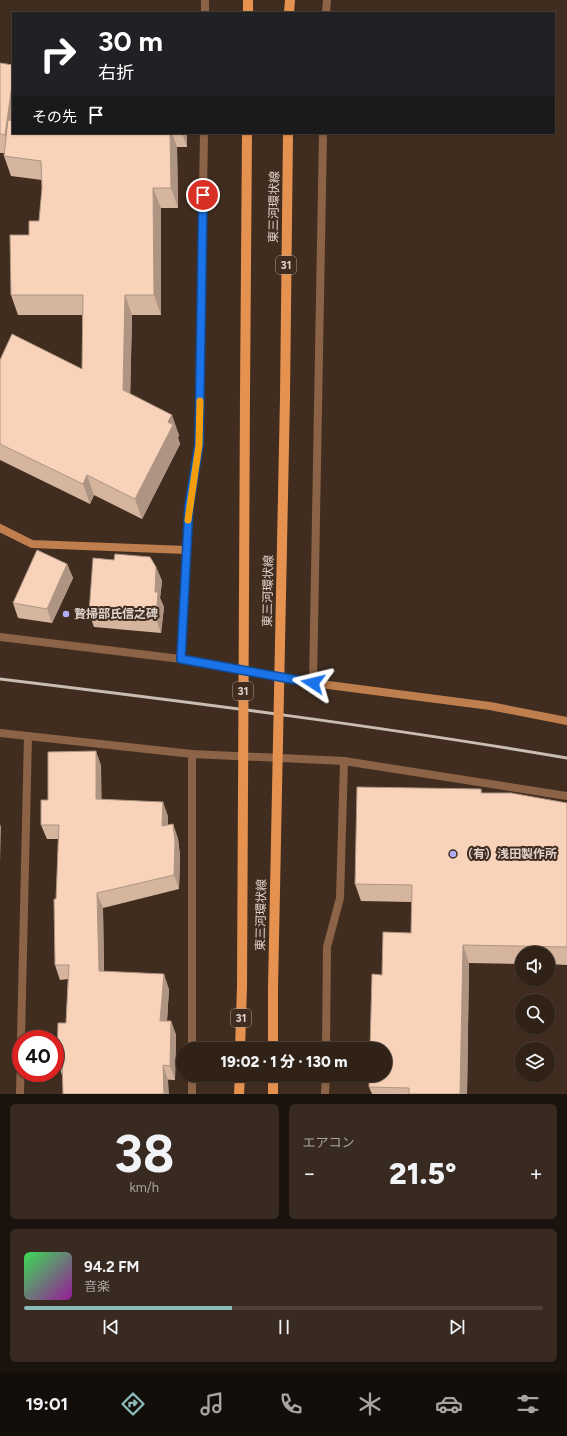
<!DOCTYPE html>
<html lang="ja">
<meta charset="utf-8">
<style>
:root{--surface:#302217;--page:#382a20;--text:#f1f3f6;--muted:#a8a4a1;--line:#4b3f36;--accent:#8bbbb9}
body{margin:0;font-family:Figtree,"Noto Sans JP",sans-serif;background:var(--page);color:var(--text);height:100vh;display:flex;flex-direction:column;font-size:15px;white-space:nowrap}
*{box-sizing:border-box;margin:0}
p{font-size:13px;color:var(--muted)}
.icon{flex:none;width:22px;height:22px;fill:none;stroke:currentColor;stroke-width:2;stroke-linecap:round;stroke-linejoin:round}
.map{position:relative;height:1094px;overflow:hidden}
.sheet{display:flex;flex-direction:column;gap:10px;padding:10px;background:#1a130d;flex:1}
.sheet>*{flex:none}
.guide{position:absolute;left:12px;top:12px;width:543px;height:122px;border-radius:0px;box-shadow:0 1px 3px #0004,0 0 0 1px var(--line);background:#202124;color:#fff;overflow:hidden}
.buttons{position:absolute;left:515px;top:946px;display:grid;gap:8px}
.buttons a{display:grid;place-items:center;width:40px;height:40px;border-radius:50%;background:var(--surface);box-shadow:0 1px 3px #0004,0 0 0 1px var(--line);font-size:20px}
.speed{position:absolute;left:12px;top:1030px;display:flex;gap:8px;font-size:20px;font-weight:700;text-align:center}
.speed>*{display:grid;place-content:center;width:52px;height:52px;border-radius:50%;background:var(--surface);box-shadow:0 1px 3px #0004,0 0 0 1px var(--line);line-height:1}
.speed .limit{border:6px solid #d22;background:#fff;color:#111}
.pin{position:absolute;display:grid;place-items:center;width:34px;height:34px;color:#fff;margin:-17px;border:2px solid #fff;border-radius:50%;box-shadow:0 1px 4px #0007}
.me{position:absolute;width:44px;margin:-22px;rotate:280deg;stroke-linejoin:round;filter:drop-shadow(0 0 3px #0008)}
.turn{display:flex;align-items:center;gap:14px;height:84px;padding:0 20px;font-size:18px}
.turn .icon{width:52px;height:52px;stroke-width:2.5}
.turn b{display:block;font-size:28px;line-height:34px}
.then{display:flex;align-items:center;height:38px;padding:0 20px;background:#0003;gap:8px;font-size:15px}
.big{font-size:30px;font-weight:800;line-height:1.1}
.sheet .tile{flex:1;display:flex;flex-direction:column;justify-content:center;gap:6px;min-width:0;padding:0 14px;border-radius:6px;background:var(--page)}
.sheet .dial{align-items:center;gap:0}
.dial b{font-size:52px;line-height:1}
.song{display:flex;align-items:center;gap:12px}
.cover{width:48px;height:48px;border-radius:6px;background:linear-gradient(135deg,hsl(130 70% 55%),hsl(300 70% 35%))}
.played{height:4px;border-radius:2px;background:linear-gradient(90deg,var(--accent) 40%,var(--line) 40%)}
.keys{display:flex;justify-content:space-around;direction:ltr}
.heat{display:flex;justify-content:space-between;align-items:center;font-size:22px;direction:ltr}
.sheet .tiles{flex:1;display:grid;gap:10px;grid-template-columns:1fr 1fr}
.tile:last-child{grid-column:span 2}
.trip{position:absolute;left:176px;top:1042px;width:216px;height:40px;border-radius:20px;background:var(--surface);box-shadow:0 1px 3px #0004,0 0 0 1px var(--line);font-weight:800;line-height:40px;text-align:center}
.menu{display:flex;height:64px;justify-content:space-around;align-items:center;background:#130e09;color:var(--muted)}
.menu .icon{width:28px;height:28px}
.menu .current{color:var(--accent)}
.menu b{font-size:18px;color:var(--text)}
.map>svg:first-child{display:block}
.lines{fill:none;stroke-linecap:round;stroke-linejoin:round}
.street{stroke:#8c6346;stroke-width:8}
.secondary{stroke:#be7e4d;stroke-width:8}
.primary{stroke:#e59251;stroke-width:10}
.rail{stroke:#cabdb3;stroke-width:3}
.primary-bridge{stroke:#e59251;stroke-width:10}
.wall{fill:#d6b59f}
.shaded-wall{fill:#ae9482}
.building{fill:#f9d3b9;stroke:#ae9482}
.route-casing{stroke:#114b97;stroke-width:10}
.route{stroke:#1a73e8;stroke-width:7}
.slow{stroke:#f59e0b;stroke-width:7}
.poi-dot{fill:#b2adf9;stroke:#402d1f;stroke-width:1.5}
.labels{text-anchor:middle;stroke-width:4;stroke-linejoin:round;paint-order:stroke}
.shield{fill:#402d1f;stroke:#b0a197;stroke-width:1}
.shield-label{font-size:11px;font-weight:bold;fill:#e0d3ca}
.street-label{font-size:12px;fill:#e0d3ca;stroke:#402d1f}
.poi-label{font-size:12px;font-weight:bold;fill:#e0d3ca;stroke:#402d1f;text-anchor:start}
</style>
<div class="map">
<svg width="567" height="1094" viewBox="0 0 567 1094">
<rect width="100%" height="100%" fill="#402d1f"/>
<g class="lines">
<g class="street">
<path d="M 205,13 L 205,0"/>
<path d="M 326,13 L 327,0"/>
<path d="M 0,637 L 181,659 L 189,506 L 199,445 L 204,133"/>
<path d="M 313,683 L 323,133"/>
<path d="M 0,733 L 192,754 L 344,761 L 567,796"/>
<path d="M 192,754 L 192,1049"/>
<path d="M 21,1039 L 28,736"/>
<path d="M 326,1049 L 327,947 L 340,898 L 344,761"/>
<path d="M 192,1075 L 192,1094"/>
<path d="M 20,1094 L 21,1051"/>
<path d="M 325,1094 L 326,1075"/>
</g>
<g class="secondary">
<path d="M 0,528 L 32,544 L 186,550"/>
<path d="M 181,659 L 313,683 L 490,706 L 567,721"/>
</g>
<g class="primary">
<path d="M 248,13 L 248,0"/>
<path d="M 289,13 L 290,0"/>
<path d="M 245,395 L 247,133"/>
<path d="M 285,397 L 288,133"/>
<path d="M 240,1049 L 242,987"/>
<path d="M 273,1049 L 273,988"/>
<path d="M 239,1094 L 240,1075"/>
<path d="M 273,1094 L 273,1075"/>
</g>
<path class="rail" d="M 0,679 C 190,702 379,726 567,758"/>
<g class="primary-bridge">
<path d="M 242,987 L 245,395"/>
<path d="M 273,988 L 285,397"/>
</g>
</g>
<g class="wall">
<path d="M 0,63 L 13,133 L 187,133 L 187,147 L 177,147 L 178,208 L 161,208 L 161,315 L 132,315 L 130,394 L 179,435 L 178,438 L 180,444 L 142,519 L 94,495 L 90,504 L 0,460 L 0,360 L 82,369 L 82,315 L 18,315 L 11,295 L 29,235 L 39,221 L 42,188 L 42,180 L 11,176 L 4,156 L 4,153 L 0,153 Z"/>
<path d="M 67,564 L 73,578 L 52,623 L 18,618 L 13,603 Z"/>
<path d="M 156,567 L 162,581 L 160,598 L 164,607 L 161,633 L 94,627 L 89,613 Z"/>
<path d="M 101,765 L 101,800 L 168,816 L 168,825 L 173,824 L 178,839 L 180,856 L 179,889 L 103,908 L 104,971 L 169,989 L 167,1021 L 171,1021 L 176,1035 L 175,1080 L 62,1075 L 57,1060 L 66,1023 L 68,979 L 60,980 L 55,965 L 58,839 L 47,839 L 41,825 Z"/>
<path d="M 481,789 L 482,793 L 567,803 L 567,965 L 548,964 L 548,953 L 522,953 L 522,964 L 469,963 L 467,1094 L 372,1094 L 369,1087 L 382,975 L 411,933 L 412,902 L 361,901 L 355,884 Z"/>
</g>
<g class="shaded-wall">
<path d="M 13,78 L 13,133 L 12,155 L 5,135 Z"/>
<path d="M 170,133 L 172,133 L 177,147 L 178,208 L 171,188 Z"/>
<path d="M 182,133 L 187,133 L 187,147 Z"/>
<path d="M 153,188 L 161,208 L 161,315 L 154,295 Z"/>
<path d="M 125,295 L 132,315 L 130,410 L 123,390 Z"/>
<path d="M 172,415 L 179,435 L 178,438 L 180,444 L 142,519 L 135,499 Z"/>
<path d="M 87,475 L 94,495 L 90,504 L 83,484 Z"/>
<path d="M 67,564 L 73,578 L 52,623 L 47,609 Z"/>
<path d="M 156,567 L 162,581 L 160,598 L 164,607 L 161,633 L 156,619 L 155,592 Z"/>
<path d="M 96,751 L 101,765 L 102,814 L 96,799 Z"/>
<path d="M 163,802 L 168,816 L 168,840 L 162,826 Z"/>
<path d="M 0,824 L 1,827 L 0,863 Z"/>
<path d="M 173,824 L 178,839 L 180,856 L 179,889 L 174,875 Z"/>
<path d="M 97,893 L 103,908 L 104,985 L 99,971 Z"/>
<path d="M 463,945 L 469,963 L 467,1094 L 460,1094 Z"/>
<path d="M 164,974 L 169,989 L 166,1035 L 160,1021 Z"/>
<path d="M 171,1021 L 176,1035 L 175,1080 L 170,1066 Z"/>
<path d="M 163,1065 L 168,1080 L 169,1094 L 164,1094 Z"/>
</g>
<g class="building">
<path d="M 0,63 L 13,65 L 13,78 L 5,135 L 0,134 Z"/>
<path d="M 8,120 L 13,121 L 13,133 L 170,133 L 171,188 L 153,188 L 154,295 L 125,295 L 123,390 L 172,415 L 168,422 L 173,425 L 135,499 L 87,475 L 83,484 L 0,444 L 0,360 L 12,334 L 82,369 L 83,295 L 11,295 L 10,235 L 29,235 L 29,221 L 39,221 L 42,188 L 41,161 L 4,156 Z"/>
<path d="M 37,550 L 67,564 L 47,609 L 13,603 Z"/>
<path d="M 115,554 L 150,557 L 156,567 L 155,592 L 158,592 L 156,619 L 89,613 L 93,558 L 114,560 Z"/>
<path d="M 96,751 L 96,799 L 163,802 L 162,826 L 173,824 L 175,842 L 174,875 L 97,893 L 99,971 L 164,974 L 160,1021 L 171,1021 L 170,1066 L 163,1065 L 164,1094 L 63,1094 L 62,1060 L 57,1060 L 58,1023 L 66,1023 L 69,965 L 55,965 L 54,899 L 56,899 L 59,825 L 41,825 L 41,800 L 48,800 L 48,752 Z"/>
<path d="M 357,787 L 481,789 L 481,793 L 511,793 L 567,803 L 567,947 L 463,945 L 460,1094 L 409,1094 L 409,1088 L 369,1087 L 369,1075 L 385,1075 L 385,1049 L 370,1049 L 372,974 L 382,975 L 383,932 L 411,933 L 412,885 L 355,884 Z"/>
</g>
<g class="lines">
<g class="route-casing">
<path id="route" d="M 203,195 L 199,445 L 189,506 L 181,659 L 313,683"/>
</g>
<use href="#route" class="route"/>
<path class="slow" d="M 188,520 L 199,445 L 200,401"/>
</g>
<g class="poi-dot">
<circle cx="66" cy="614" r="4"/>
<circle cx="453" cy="854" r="4"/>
</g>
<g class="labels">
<g class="shield">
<rect x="276" y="256" width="20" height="18" rx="3"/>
<rect x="233" y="682" width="20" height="18" rx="3"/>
<rect x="231" y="1009" width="20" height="18" rx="3"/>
</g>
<g class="shield-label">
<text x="286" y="269">31</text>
<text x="243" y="695">31</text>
<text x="241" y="1022">31</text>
</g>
<g class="street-label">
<text transform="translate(274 207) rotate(-89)" y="4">東三河環状線</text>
<text transform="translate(268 591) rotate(-89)" y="4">東三河環状線</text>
<text transform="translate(261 915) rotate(-89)" y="4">東三河環状線</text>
</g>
<g class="poi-label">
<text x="74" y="618">贄掃部氏信之碑</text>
<text x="461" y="858">（有）浅田製作所</text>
</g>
</g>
</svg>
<div class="buttons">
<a><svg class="icon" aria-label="sound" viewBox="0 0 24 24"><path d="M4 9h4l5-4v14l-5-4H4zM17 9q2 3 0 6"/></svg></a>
<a><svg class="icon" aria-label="search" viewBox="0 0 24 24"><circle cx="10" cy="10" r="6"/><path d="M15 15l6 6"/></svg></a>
<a><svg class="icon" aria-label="layers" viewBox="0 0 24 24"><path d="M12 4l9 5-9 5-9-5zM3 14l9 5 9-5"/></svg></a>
</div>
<div class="speed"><div class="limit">40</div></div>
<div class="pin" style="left:203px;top:195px;background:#d93025"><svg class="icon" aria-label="arrive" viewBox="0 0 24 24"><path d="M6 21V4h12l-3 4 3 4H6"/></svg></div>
<svg class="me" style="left:313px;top:683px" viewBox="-20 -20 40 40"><path d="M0-17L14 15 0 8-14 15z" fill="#1a73e8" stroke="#fff" stroke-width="4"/></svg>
<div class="trip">19:02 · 1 分 · 130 m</div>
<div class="guide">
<div class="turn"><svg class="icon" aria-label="right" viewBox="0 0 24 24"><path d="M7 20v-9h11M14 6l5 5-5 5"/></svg><div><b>30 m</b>右折</div></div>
<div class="then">その先<svg class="icon" aria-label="arrive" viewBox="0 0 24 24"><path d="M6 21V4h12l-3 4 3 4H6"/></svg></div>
</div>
</div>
<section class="sheet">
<div class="tiles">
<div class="tile dial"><b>38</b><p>km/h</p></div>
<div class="tile"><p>エアコン</p>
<div class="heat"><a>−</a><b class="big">21.5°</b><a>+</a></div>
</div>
<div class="tile">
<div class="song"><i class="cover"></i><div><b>94.2 FM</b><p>音楽</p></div></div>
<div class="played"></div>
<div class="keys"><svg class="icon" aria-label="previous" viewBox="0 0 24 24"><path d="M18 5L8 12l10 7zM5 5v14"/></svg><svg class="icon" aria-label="pause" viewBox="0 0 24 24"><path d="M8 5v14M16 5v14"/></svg><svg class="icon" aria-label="next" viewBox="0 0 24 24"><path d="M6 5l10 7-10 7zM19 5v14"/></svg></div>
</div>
</div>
</section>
<nav class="menu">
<b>19:01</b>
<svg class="icon current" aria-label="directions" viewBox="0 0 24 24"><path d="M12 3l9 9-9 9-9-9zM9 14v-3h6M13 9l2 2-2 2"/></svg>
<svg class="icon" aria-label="music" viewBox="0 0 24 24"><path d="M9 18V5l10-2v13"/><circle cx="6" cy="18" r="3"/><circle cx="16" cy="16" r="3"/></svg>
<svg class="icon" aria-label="phone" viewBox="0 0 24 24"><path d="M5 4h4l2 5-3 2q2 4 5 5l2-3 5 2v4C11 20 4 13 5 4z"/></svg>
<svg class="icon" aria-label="climate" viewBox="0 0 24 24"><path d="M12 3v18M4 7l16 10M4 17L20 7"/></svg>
<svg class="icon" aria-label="car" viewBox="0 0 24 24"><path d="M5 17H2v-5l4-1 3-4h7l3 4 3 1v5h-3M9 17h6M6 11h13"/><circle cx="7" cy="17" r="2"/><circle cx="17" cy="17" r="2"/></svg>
<svg class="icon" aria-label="filters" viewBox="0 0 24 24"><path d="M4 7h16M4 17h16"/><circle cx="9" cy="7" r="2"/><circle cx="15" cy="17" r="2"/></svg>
</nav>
